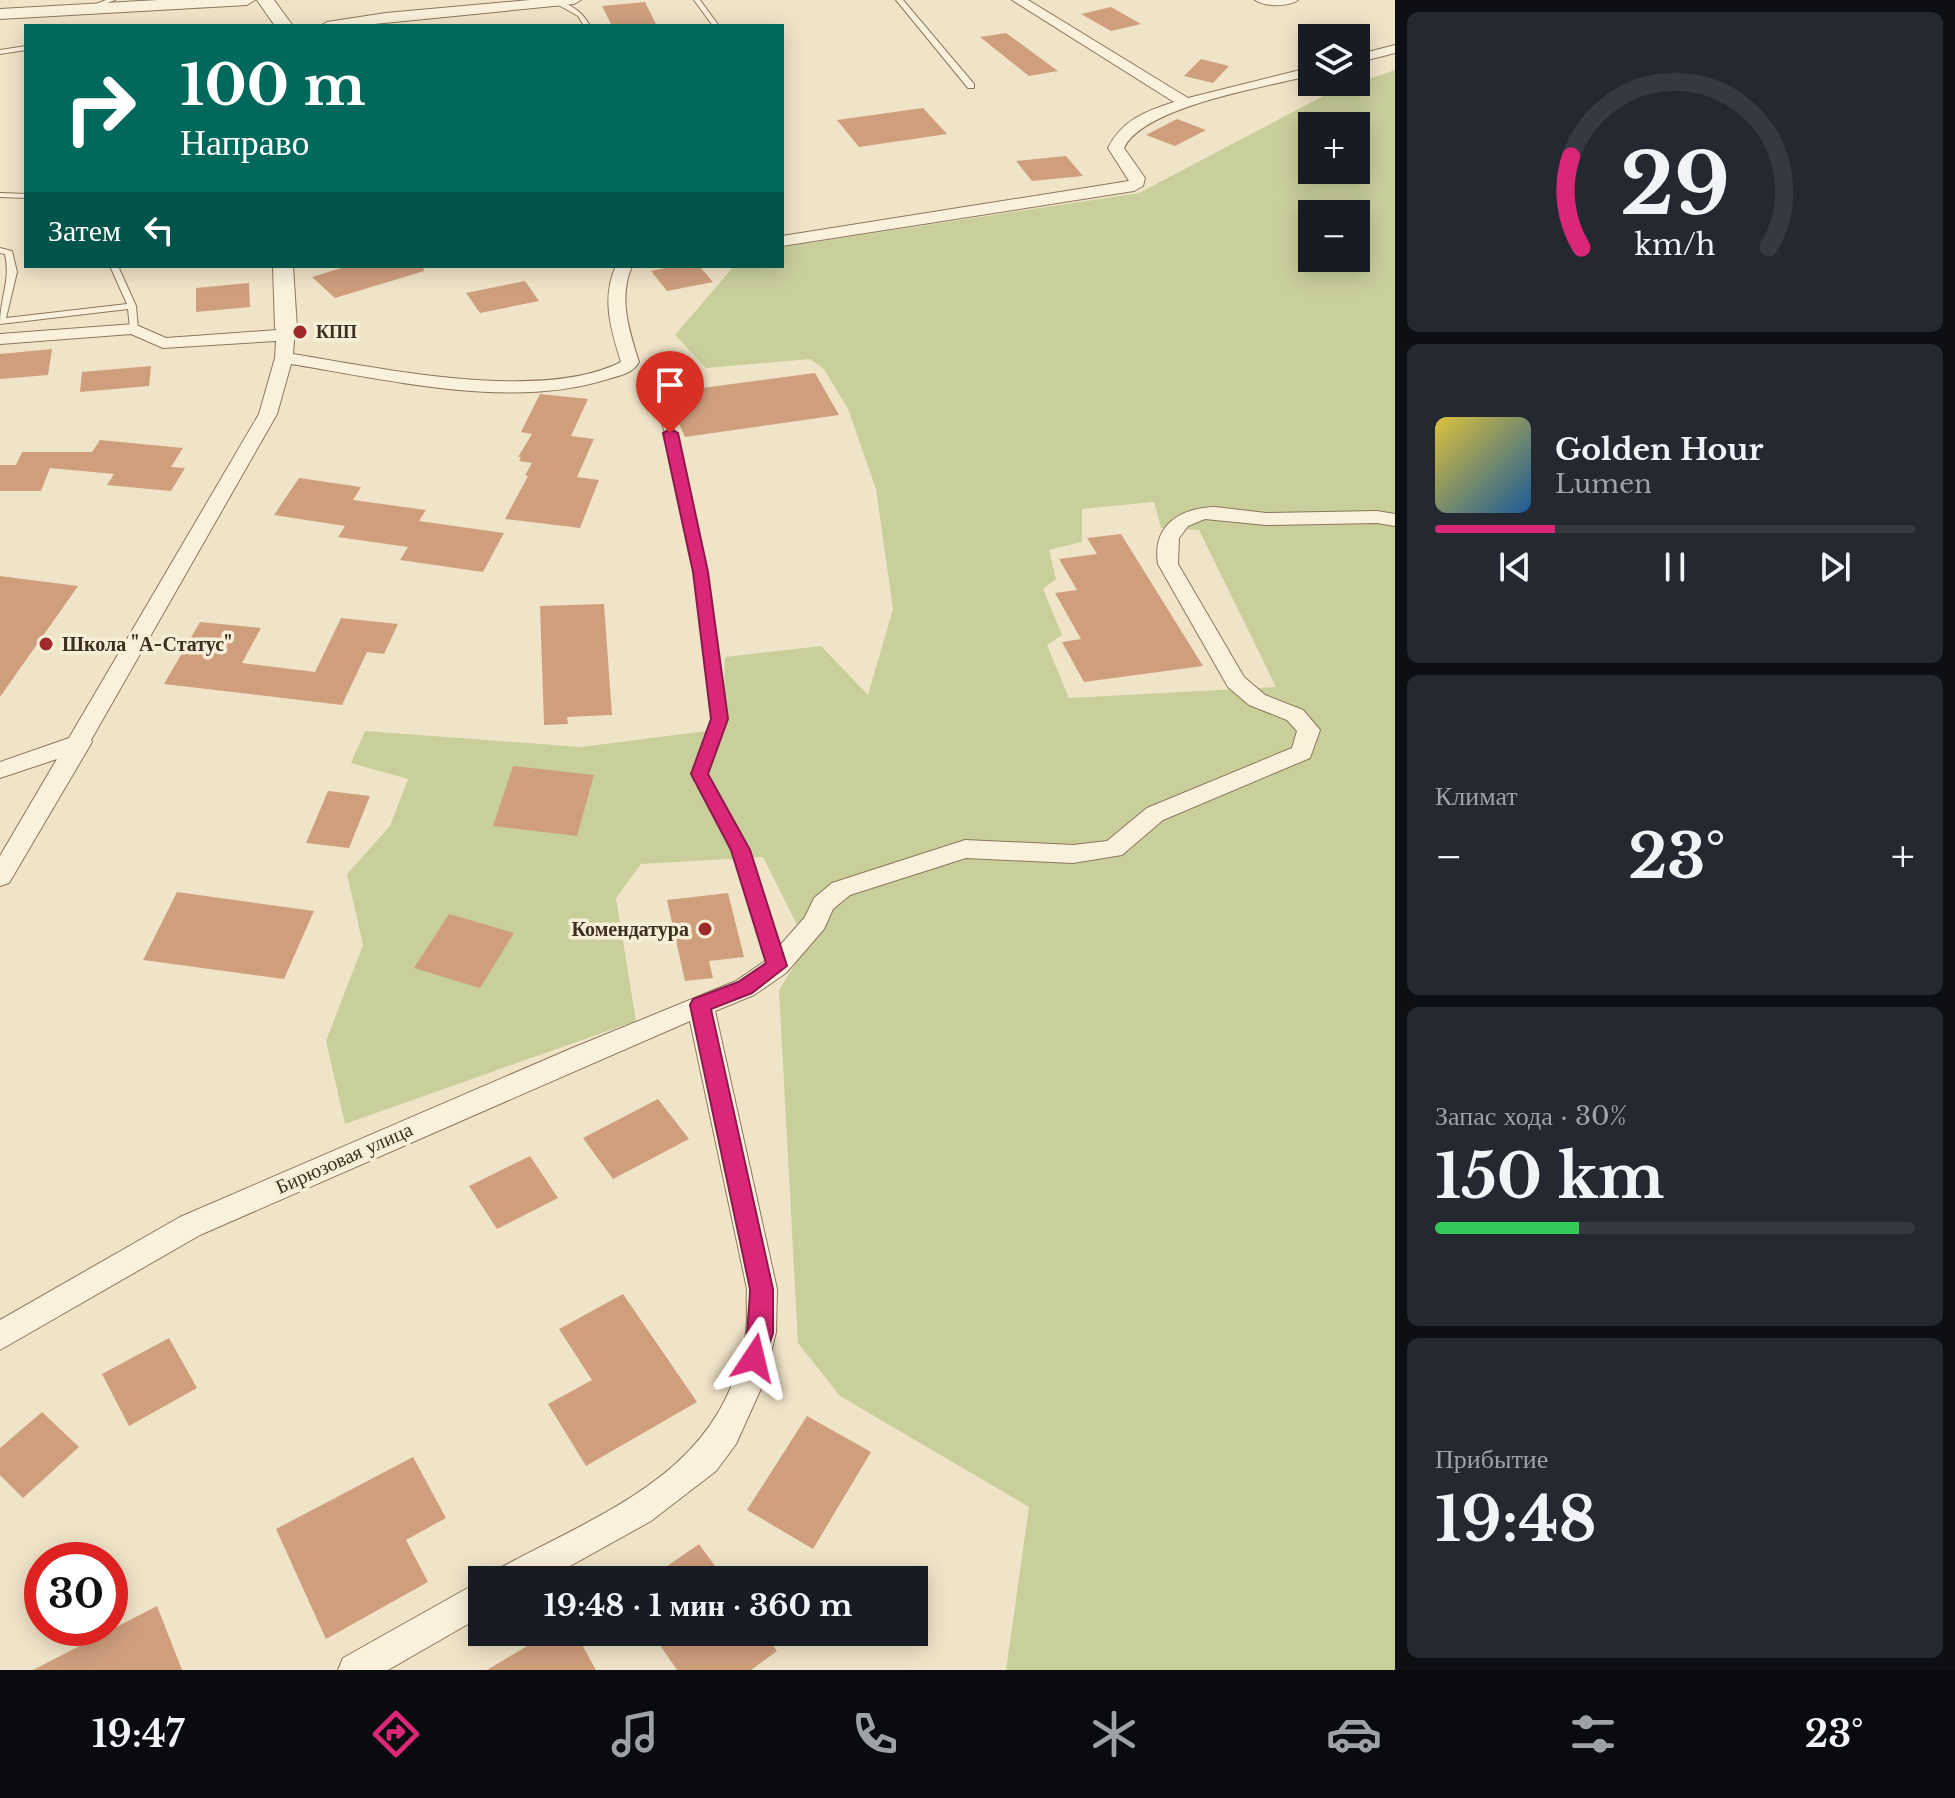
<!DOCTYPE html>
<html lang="ru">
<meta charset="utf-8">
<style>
:root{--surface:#171b24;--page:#242831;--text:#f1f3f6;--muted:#9ea1a6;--line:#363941;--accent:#db2777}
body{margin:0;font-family:"Libre Baskerville",serif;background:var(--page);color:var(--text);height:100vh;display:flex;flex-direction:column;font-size:30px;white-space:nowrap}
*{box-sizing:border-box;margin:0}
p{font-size:26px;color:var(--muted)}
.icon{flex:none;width:44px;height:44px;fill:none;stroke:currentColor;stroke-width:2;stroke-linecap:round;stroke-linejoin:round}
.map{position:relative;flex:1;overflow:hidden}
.drawer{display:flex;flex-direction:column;gap:12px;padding:12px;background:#0d0f14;width:560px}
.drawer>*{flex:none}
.guide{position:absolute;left:24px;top:24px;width:760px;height:244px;border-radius:0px;box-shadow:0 4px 20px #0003;background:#00695c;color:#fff;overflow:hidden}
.buttons{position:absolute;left:1298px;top:24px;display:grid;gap:16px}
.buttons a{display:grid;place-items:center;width:72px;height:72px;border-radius:0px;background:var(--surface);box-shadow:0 4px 20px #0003;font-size:40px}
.speed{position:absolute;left:24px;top:1542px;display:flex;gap:16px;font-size:40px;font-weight:700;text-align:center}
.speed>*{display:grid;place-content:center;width:104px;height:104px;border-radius:50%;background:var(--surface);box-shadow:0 4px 20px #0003;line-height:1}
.speed .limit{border:12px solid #d22;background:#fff;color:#111}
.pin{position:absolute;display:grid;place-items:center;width:68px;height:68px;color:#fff;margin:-82px -34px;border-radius:50% 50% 50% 0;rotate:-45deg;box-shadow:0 0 8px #0007}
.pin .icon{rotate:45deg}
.me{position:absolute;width:88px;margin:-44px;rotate:10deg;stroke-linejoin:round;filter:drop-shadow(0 0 6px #0008)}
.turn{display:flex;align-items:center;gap:28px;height:168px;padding:0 24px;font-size:36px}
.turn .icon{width:104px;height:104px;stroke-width:2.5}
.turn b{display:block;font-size:56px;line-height:68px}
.then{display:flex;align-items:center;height:76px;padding:0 24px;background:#0003;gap:16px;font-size:30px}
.big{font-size:60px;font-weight:800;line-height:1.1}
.drawer .card{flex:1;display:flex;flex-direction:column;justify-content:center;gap:12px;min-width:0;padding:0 28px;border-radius:12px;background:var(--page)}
.drawer .dial{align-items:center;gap:0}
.dial svg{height:208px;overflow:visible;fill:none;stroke:var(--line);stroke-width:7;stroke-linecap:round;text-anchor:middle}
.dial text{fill:var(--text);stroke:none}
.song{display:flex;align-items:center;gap:24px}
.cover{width:96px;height:96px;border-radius:12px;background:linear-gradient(135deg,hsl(50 70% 55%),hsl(210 70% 35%))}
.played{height:8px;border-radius:4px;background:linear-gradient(90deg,var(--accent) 25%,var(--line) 25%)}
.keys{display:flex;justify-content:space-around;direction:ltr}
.heat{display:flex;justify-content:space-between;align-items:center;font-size:44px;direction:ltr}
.charge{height:12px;border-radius:6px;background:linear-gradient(90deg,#34c759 30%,var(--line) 0)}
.trip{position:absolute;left:468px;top:1566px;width:460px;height:80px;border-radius:0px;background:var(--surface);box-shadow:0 4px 20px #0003;font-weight:800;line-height:80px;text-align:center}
.dock{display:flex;height:128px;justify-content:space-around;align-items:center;background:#090b0e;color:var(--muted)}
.dock .icon{width:56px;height:56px}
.dock .on{color:var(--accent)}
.dock b{font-size:36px;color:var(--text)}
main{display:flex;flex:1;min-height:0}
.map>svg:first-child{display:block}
.green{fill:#c9cf9b;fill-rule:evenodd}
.building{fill:#cf9f7d}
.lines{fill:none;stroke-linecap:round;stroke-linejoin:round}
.service-casing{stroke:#8d765c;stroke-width:2}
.minor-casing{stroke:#8d765c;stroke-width:2}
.tertiary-casing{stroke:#8d765c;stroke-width:2}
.service{fill:#faf1dc;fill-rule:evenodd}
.minor{fill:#faf1dc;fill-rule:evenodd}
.tertiary{fill:#faf1dc;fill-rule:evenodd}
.route{fill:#db2777;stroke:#8e194d;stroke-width:2}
.poi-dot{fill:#9e2a2b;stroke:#f7eed8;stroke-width:3}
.labels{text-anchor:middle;stroke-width:7;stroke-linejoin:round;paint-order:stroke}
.far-poi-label{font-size:18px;font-weight:bold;fill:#3d2e20;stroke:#f7eed8;text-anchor:start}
.poi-label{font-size:20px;font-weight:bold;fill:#3d2e20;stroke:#f7eed8;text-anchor:start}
.street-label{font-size:20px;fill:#3d2e20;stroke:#f7eed8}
</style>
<main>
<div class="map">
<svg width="1395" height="1670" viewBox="0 0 1395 1670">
<rect width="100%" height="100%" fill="#f0e4c8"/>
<path class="green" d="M 1395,70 L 1395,1670 L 1006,1670 L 1029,1507 L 840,1396 L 798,1343 L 779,990 L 807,945 L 763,857 L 641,864 L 616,898 L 636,1021 L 345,1124 L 326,1041 L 363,945 L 347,874 L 390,826 L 408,779 L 351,763 L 365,731 L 581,747 L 722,729 L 725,657 L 821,646 L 868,695 L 893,609 L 876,489 L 848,409 L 824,369 L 810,359 L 706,368 L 675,335 L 734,266 L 782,266 L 782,247 L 1139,193 L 1329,93 ZM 1312,126 L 1356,126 L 1356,170 L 1312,170 ZM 1312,214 L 1356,214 L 1356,258 L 1312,258 ZM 1154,502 L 1161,528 L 1199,530 L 1276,687 L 1069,698 L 1047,645 L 1062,635 L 1043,589 L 1056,579 L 1049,550 L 1082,542 L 1082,509 Z"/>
<g class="building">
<path d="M 645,2 L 657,26 L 612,26 L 602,6 Z"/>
<path d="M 1111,7 L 1141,24 L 1111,31 L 1081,14 Z"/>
<path d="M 1006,33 L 1058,71 L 1029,76 L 980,37 Z"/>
<path d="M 1201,59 L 1229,66 L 1213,83 L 1184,76 Z"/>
<path d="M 923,108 L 947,134 L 859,147 L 837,120 Z"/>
<path d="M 1177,119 L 1206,130 L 1175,146 L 1146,135 Z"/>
<path d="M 1066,156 L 1083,176 L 1032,181 L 1016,161 Z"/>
<path d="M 348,266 L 423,266 L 424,271 L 335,298 L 312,277 Z"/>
<path d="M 675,266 L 699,266 L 713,282 L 667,291 L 651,271 Z"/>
<path d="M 525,281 L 539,301 L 480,313 L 466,293 Z"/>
<path d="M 249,283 L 250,307 L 196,312 L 196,288 Z"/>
<path d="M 52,349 L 48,375 L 0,379 L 0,354 Z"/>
<path d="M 151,366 L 149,386 L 80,392 L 82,372 Z"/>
<path d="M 815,373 L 839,415 L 685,437 L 665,393 Z"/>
<path d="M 540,394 L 588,399 L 571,436 L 594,439 L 577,477 L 599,480 L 580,528 L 505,519 L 528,476 L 525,475 L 532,463 L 519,461 L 521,457 L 518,457 L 532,434 L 521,432 Z"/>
<path d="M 100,440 L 183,448 L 171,467 L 185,468 L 171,491 L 107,485 L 114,474 L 50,468 L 41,491 L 0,491 L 0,465 L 16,465 L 22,452 L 92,452 Z"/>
<path d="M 299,478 L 361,487 L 353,500 L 426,510 L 419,521 L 504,533 L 483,572 L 400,560 L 408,547 L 338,537 L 345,526 L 274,515 Z"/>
<path d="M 1121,534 L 1203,666 L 1084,682 L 1062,642 L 1081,639 L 1055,593 L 1077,590 L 1059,559 L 1097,554 L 1087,538 Z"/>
<path d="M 0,576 L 78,586 L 0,697 Z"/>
<path d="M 604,604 L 612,715 L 567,717 L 568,724 L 544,725 L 540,606 Z"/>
<path d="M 341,618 L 398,624 L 384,654 L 367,652 L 342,705 L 164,684 L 200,622 L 261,628 L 242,663 L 315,672 Z"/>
<path d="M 513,766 L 594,775 L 577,836 L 493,826 Z"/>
<path d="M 328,791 L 370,796 L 349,848 L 306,843 Z"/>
<path d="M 177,892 L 314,911 L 284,979 L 143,960 Z"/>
<path d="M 728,893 L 744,957 L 709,961 L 713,978 L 685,981 L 667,900 Z"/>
<path d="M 449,914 L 514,933 L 480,988 L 414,968 Z"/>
<path d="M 658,1099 L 689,1139 L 613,1179 L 583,1138 Z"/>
<path d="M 530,1156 L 558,1198 L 497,1229 L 469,1186 Z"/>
<path d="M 623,1294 L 697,1402 L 586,1466 L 548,1404 L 592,1380 L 559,1329 Z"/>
<path d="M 169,1338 L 197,1388 L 129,1426 L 102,1374 Z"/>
<path d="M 42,1412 L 79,1447 L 23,1498 L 0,1475 L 0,1448 Z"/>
<path d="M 807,1416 L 871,1452 L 813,1549 L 747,1510 Z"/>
<path d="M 413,1457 L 446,1518 L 406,1540 L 428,1582 L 326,1639 L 276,1529 Z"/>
<path d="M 699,1544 L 725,1580 L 647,1580 Z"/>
<path d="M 157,1606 L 182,1670 L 33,1670 Z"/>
<path d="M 551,1632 L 575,1632 L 596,1670 L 487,1670 Z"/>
<path d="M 651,1632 L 763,1632 L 777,1651 L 751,1670 L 677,1670 Z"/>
</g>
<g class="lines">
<g class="service-casing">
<g id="service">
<path d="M 106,0 L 115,0 L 91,9 L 86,8 Z"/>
<path d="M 694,0 L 700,0 L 719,26 L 713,26 Z"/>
<path d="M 896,0 L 903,0 L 974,84 L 974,88 L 968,88 Z"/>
<path d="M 555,1 C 570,3 583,12 590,26 L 584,26 L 578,16 L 555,3 Z"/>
<path d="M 26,46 L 26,50 L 0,54 L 0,50 Z"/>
<path d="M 0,193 L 26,194 L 26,198 L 0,197 Z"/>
<path d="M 0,248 L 12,251 L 17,272 L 6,318 L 127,304 L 110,266 L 118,266 L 136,306 L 138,329 L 134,332 L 130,329 L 128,309 L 0,324 C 0,297 11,281 5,254 L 0,253 Z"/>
<path d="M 663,407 L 668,410 L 682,456 L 705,572 L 725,719 L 705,774 L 747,850 L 783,966 L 782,969 L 772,969 L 771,966 L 735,850 L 693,774 L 713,719 L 695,572 L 672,456 L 658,410 Z"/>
</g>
</g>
<g class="minor-casing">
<g id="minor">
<path d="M 530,0 L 581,0 L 574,4 L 354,26 L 320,26 L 327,22 L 386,13 Z"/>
<path d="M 1012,0 L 1028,0 L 1188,98 L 1312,67 L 1312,75 C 1267,87 1144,106 1124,148 L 1145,178 L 1143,186 L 1134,191 L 782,246 L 782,236 L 1129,181 L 1108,148 C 1122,120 1146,111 1174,102 Z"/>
<path d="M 1255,0 L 1298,0 C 1288,7 1265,7 1255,0 Z"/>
<path d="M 1395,45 L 1395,53 L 1356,63 L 1356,55 Z"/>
<path d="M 616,266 L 632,266 C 618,298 629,330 639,362 C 632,374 621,375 608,379 C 512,410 389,380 291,364 L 277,414 L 91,740 L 92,742 L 9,883 L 0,886 L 0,856 L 57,759 L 0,778 L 0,762 L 69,738 L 259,414 L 275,358 L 276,341 L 163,348 L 131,334 L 0,344 L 0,334 L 134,324 L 166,338 L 277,330 L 280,324 L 286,323 L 295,328 L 293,354 C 380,368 541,403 621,362 C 611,330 601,298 616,266 Z"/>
<path d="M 1215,507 L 1266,513 L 1377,511 L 1395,514 L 1395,526 L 1377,523 L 1266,525 L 1205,519 L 1188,526 L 1179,538 L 1178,564 L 1244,677 L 1265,695 L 1303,710 L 1320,730 L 1310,758 L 1163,820 L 1122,855 L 1073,863 L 966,858 L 850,895 L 833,909 L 824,929 L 786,973 L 754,995 L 715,1011 L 777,1289 L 776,1332 L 764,1382 L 736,1444 L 716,1471 L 651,1521 L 545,1580 L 495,1580 L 500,1568 C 609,1509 725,1471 746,1332 C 748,1318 746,1303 747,1289 L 690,1021 L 200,1235 L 0,1350 L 0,1320 L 180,1217 L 570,1049 L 736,981 L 768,959 L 805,917 L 814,898 L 832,883 L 965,840 L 1073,845 L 1107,841 L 1147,808 L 1292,748 L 1297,731 L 1287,720 L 1249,705 L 1228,687 L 1158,564 C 1152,525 1180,508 1215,507 Z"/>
<path d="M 482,1580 L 482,1616 L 388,1670 L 338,1670 L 343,1658 Z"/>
</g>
</g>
<g class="tertiary-casing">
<g id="tertiary">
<path d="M 158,0 L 255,0 L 247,5 L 0,19 L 0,9 Z"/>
<path d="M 257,0 L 274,0 L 293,26 L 275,26 Z"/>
<path d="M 273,266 L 293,266 L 297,328 L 294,333 L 278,333 L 275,328 Z"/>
</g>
</g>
<use href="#service" class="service"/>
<use href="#minor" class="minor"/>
<use href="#tertiary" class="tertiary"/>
</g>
<path class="route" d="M 670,429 L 678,433 L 708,572 L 728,719 L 708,774 L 750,850 L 787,966 L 752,993 L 711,1009 L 773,1289 L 773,1333 L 762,1365 L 754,1369 L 746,1365 C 744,1360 750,1302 750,1289 L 690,1005 L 693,999 L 738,982 L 766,963 L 731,850 L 691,774 L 711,719 L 693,572 L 663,433 Z"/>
<g class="poi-dot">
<circle cx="300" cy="332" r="8"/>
<circle cx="46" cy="644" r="8"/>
<circle cx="705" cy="929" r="8"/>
</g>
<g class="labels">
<g class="far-poi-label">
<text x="316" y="338">КПП</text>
</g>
<g class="poi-label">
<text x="62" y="651">Школа "А-Статус"</text>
<text x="689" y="936" text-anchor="end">Комендатура</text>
</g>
<g class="street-label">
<text transform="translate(344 1158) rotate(-24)" y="7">Бирюзовая улица</text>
</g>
</g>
</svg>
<div class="buttons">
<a><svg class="icon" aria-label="layers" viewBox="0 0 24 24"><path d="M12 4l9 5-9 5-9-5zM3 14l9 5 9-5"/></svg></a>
<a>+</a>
<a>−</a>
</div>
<div class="speed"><div class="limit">30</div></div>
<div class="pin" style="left:670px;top:433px;background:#d93025"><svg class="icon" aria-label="arrive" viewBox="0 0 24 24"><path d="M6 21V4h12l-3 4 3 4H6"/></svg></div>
<svg class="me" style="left:754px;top:1358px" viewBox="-20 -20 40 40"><path d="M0-17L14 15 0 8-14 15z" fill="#db2777" stroke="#fff" stroke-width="4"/></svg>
<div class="trip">19:48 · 1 мин · 360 m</div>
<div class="guide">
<div class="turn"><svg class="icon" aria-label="right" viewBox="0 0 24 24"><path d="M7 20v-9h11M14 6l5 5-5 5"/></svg><div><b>100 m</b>Направо</div></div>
<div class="then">Затем<svg class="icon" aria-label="left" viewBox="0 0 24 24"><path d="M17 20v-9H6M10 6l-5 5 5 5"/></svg></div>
</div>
</div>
<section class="drawer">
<div class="card dial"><svg viewBox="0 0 100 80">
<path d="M14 69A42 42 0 1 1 86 69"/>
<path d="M14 69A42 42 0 0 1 10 34" stroke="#db2777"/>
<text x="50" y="56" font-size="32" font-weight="700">29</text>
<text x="50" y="72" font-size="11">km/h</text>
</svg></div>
<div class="card">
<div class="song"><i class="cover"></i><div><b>Golden Hour</b><p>Lumen</p></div></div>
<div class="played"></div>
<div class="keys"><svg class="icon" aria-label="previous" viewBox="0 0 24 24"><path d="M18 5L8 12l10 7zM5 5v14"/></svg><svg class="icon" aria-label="pause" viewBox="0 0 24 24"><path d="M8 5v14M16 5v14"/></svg><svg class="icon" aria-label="next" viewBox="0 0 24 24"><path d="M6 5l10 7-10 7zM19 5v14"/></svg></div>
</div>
<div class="card"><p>Климат</p>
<div class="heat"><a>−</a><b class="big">23°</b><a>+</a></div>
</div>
<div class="card"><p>Запас хода · 30%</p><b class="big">150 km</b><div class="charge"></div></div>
<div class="card"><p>Прибытие</p><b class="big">19:48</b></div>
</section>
</main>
<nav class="dock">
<b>19:47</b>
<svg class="icon on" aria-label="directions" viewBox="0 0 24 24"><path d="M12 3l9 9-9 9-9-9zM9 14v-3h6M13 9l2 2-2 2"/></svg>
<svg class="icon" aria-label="music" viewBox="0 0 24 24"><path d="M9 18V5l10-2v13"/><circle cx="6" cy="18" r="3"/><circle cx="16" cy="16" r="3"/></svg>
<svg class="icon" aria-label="phone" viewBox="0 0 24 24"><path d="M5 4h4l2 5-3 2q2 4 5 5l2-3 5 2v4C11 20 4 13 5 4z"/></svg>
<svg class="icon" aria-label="climate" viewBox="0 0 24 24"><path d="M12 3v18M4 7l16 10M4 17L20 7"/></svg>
<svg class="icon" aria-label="car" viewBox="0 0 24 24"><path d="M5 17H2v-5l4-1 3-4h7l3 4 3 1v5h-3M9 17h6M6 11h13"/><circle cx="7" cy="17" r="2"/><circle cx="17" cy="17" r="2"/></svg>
<svg class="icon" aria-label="filters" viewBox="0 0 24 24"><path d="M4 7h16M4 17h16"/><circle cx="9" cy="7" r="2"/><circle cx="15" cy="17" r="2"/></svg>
<b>23°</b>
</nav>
